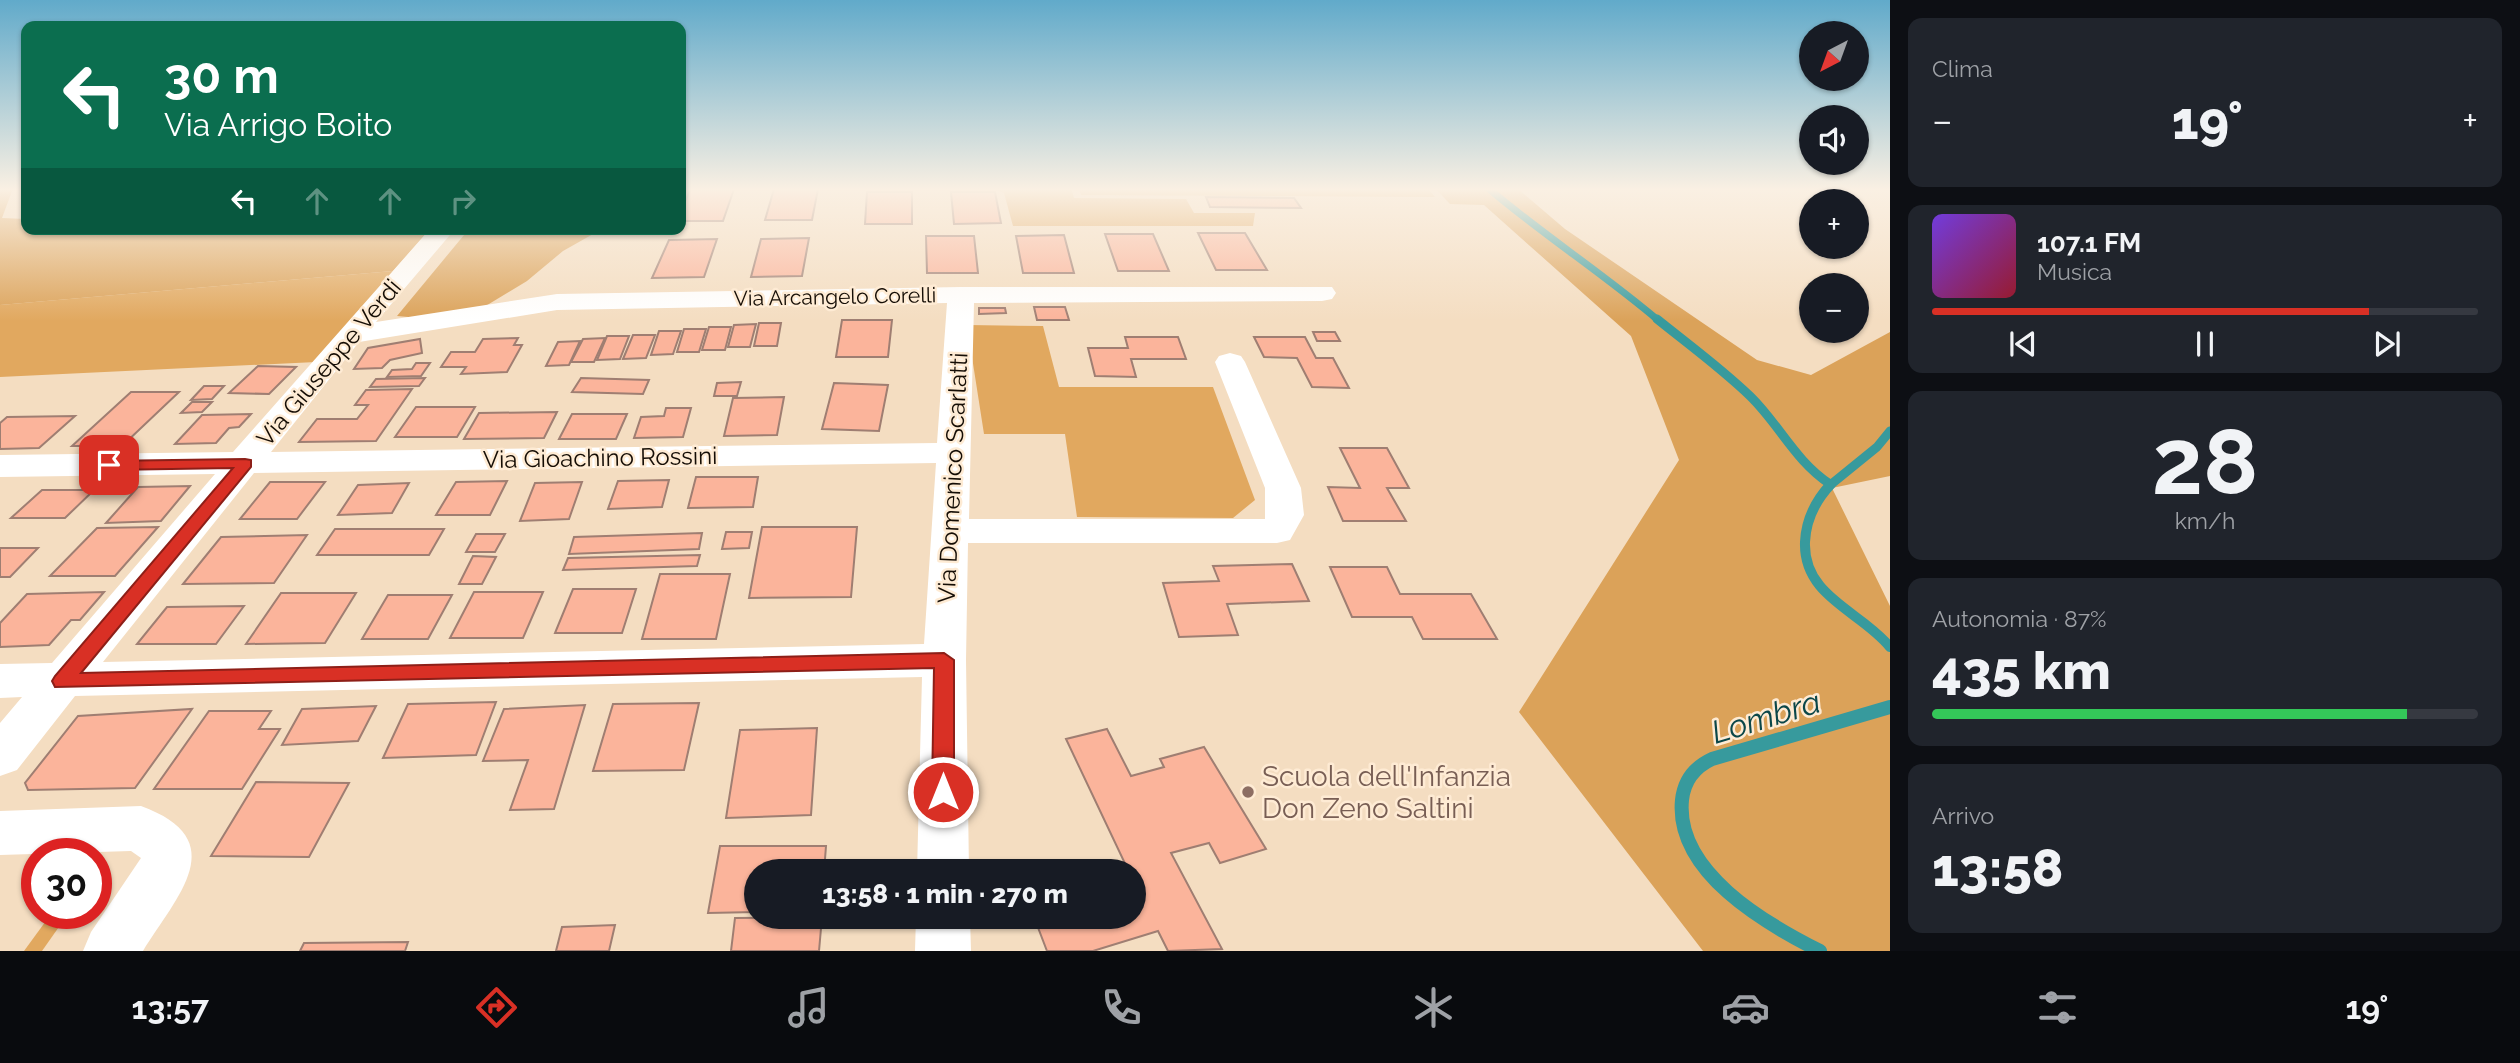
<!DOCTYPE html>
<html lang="it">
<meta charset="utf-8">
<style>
:root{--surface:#171b24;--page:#20242c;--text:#f1f3f6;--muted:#9ea1a6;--line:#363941;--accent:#d93025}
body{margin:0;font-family:Raleway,sans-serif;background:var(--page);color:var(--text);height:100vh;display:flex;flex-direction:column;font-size:26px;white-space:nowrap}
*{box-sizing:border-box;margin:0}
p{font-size:23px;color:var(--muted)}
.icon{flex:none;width:38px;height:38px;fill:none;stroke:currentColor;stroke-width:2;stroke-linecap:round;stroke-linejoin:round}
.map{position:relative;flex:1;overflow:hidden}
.sheet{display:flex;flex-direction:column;gap:18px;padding:18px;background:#0d0f14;width:630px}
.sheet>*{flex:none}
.guide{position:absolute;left:21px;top:21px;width:665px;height:214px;border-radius:14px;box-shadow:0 2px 5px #0004;background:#0b6e4f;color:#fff;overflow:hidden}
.needle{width:46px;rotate:221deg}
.buttons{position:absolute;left:1799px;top:21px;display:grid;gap:14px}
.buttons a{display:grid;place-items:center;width:70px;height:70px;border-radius:50%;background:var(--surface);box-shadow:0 2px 5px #0004;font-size:35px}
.speed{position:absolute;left:21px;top:838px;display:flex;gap:14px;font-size:35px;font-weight:700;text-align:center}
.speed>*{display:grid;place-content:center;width:91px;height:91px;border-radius:50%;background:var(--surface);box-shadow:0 2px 5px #0004;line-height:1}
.speed .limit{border:10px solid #d22;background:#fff;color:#111}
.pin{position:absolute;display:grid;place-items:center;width:60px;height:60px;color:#fff;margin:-30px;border-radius:14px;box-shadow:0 4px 10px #0006}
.me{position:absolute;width:77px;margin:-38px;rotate:0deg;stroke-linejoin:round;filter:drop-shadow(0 0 5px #0008)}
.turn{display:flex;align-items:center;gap:24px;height:147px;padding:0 28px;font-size:32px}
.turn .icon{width:91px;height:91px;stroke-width:2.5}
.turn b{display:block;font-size:49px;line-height:60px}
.lanes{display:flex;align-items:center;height:66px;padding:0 28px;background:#0003;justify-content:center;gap:35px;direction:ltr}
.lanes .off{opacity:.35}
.big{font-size:52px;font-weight:800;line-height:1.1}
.sheet .widget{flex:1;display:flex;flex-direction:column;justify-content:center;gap:10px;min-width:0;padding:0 24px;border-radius:14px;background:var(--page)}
.sheet .dial{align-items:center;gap:0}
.dial b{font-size:91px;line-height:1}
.song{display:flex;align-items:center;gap:21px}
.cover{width:84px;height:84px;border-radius:10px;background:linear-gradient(135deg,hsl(260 70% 55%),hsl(350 70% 35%))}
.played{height:7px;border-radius:4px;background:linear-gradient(90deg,var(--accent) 80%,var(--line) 80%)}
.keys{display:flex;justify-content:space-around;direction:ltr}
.heat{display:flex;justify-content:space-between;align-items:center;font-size:38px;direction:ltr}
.charge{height:10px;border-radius:5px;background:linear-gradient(90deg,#34c759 87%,var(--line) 0)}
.trip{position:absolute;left:744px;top:859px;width:402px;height:70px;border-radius:35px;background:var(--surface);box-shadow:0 2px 5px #0004;font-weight:800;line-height:70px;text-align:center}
.dock{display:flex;height:112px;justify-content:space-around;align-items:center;background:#090b0e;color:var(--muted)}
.dock .icon{width:49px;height:49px}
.dock .active{color:var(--accent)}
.dock b{font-size:32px;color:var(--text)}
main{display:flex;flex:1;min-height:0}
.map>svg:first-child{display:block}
.green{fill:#e1a85f}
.forest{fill:#dba259}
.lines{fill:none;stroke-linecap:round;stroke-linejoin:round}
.stream-far3{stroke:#379a9d;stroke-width:7}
.stream-far2{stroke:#379a9d;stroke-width:9}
.stream-far1{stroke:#379a9d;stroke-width:10}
.stream{stroke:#379a9d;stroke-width:14}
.building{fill:#fbb49b;stroke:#9f7e72;stroke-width:2}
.minor{fill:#fff;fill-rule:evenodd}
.route{fill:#d93025;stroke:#8d1f18;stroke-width:2}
.education-dot{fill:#8d6e63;stroke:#feebd4;stroke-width:2.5}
.labels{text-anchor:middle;stroke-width:5;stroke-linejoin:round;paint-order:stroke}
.far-street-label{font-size:21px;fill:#150d05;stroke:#feebd4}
.street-label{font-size:24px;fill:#150d05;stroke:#feebd4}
.near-education-label{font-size:28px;fill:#785e54;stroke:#feebd4;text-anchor:start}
.near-water-label{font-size:32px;font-style:italic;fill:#0b4749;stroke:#feebd4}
</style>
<main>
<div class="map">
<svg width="1890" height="951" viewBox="0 0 1890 951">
<rect width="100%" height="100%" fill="#f4ddc1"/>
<g class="green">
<path d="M 991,188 L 1071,188 L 1074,198 L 1186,199 L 1194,213 L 1255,213 L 1253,226 L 1013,226 L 1004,193 Z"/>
<path d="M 1079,188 L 1427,188 L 1435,197 L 1081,195 Z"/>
<path d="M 393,271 L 316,362 L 0,377 L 0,305 Z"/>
<path d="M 967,325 L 1043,326 L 1059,387 L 1213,387 L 1255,500 L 1233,518 L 1077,517 L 1065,434 L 984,434 Z"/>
<path d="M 51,914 L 68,914 L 42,951 L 24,951 Z"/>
</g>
<g class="forest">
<path d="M 0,188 L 16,188 L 12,191 L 2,218 L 26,219 L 26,229 L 430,229 L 393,271 L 0,305 Z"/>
<path d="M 1435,188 L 1517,188 L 1565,229 L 1757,360 L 1811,375 L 1890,332 L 1890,476 L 1832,488 L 1890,606 L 1890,951 L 1703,951 L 1519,712 L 1679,460 L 1631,336 L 1484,205 L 1450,204 Z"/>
<path d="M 469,229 L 602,229 L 563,251 L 527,281 L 479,310 L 420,318 L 397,316 Z"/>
</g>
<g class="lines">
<path class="stream-far3" d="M 1488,188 C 1543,235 1604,274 1659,321"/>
<g class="stream-far2">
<path d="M 1657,319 C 1688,344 1721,368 1750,396 C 1779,424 1795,461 1830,484"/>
<path d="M 1829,486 L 1877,447 L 1890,431"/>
</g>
<path class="stream-far1" d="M 1831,484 C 1816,500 1806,519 1805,542 C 1803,597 1861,611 1890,647"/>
<path class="stream" d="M 1820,951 C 1766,924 1675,872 1682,800 C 1684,781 1695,767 1712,759 L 1890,707"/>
</g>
<g class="building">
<path d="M 734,189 L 723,221 L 681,221 L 681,211 L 690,190 Z"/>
<path d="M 774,189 L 818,189 L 812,220 L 765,220 Z"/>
<path d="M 867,192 L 912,192 L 912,224 L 865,224 Z"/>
<path d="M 951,192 L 995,192 L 1001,223 L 954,224 Z"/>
<path d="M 1206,197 L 1294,198 L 1301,208 L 1210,207 Z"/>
<path d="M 1198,233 L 1245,233 L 1267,270 L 1216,270 Z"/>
<path d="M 1105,234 L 1153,234 L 1169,271 L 1118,271 Z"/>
<path d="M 1064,235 L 1074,273 L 1023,273 L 1016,236 Z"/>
<path d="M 926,236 L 974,236 L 978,273 L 927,273 Z"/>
<path d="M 809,238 L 802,276 L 751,277 L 761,239 Z"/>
<path d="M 717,239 L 704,277 L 652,278 L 669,240 Z"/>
<path d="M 1034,307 L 1065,307 L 1069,320 L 1037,320 Z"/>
<path d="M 979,308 L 1005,308 L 1006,313 L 979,314 Z"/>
<path d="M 842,320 L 892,320 L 888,357 L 836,357 Z"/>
<path d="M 759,323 L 781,323 L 777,346 L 754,346 Z"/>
<path d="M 756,324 L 750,347 L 728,347 L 734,325 Z"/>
<path d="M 709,327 L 731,327 L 725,350 L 702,350 Z"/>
<path d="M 684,329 L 706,329 L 699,352 L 677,352 Z"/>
<path d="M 659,331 L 681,331 L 673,354 L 651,355 Z"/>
<path d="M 1313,332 L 1335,332 L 1340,341 L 1317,341 Z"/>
<path d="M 633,335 L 655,335 L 646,358 L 623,359 Z"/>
<path d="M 607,336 L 629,336 L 620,359 L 597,360 Z"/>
<path d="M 1125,337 L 1178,337 L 1186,359 L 1131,359 L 1136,377 L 1095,376 L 1088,348 L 1128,348 Z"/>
<path d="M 1254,337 L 1305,337 L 1316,358 L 1333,358 L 1349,388 L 1312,387 L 1297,358 L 1264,357 Z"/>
<path d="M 518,338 L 514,345 L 522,345 L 507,372 L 461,374 L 466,367 L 441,367 L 451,352 L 475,352 L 483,339 Z"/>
<path d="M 605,338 L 594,362 L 571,362 L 583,339 Z"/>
<path d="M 420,339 L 422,353 L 390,360 L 382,368 L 354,369 L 368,348 Z"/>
<path d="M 580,341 L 569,365 L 546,366 L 558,342 Z"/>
<path d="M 416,363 L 430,363 L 421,376 L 387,377 L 392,370 L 412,369 Z"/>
<path d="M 258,366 L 296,367 L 269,394 L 229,393 Z"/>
<path d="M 425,378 L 419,386 L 370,387 L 376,379 Z"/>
<path d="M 581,378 L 649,380 L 643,394 L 572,392 Z"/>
<path d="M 741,382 L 737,396 L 714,396 L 717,383 Z"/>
<path d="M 834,383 L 888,385 L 879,431 L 822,429 Z"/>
<path d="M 204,386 L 224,386 L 212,399 L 191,400 Z"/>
<path d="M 412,389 L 376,441 L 299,442 L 317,419 L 357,419 L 368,405 L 355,405 L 366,390 Z"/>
<path d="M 131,392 L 179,392 L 122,446 L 72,446 Z"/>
<path d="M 784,397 L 777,435 L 724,436 L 733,398 Z"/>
<path d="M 192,402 L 212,402 L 202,412 L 181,413 Z"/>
<path d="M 416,407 L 475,407 L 457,437 L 395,437 Z"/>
<path d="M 666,408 L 691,408 L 683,437 L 634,438 L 641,417 L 664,416 Z"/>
<path d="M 557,412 L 544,438 L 464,439 L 479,413 Z"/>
<path d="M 251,414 L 239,427 L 229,428 L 216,443 L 175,444 L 202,415 Z"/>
<path d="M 572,414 L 627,414 L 616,439 L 559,439 Z"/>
<path d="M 75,416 L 39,448 L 0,449 L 0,423 L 7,417 Z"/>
<path d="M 1340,448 L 1387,448 L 1409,488 L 1387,488 L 1406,521 L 1343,521 L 1328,487 L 1360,488 Z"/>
<path d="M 696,477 L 758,477 L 753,507 L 688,508 Z"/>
<path d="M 669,480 L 662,507 L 608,509 L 618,481 Z"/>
<path d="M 507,481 L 490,515 L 436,515 L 456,482 Z"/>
<path d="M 270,482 L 325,482 L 297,519 L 240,519 Z"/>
<path d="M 582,482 L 569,519 L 520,521 L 535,483 Z"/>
<path d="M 409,483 L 392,513 L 338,515 L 358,485 Z"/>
<path d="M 190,486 L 161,521 L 106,523 L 138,487 Z"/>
<path d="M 42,490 L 94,490 L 65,518 L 11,518 Z"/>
<path d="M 158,527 L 115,576 L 50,576 L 97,528 Z"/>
<path d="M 762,527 L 857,527 L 851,597 L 749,598 Z"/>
<path d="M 335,529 L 444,529 L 429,555 L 317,555 Z"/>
<path d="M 726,532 L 752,532 L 749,548 L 722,549 Z"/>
<path d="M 702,533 L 699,549 L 569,554 L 574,537 Z"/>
<path d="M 476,534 L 505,534 L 495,552 L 466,552 Z"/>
<path d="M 307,535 L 274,583 L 183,584 L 221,537 Z"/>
<path d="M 0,548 L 38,548 L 10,577 L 0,577 Z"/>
<path d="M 700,555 L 697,566 L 563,570 L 568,558 Z"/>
<path d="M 473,556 L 496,557 L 482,584 L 459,584 Z"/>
<path d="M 1292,564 L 1309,601 L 1227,604 L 1238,635 L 1179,637 L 1163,583 L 1219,581 L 1213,566 Z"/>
<path d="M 1330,567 L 1387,567 L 1400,594 L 1471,594 L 1497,639 L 1423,639 L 1412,617 L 1352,617 Z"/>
<path d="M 660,574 L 730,574 L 716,639 L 642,639 Z"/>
<path d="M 573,589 L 636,589 L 622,633 L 555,633 Z"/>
<path d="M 104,592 L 80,620 L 71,620 L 49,645 L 0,647 L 0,623 L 27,594 Z"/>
<path d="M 474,592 L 543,592 L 523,638 L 450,638 Z"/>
<path d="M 281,593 L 356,593 L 325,643 L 246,644 Z"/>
<path d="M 388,595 L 452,595 L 428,639 L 362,639 Z"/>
<path d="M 244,606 L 216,644 L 137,644 L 167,607 Z"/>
<path d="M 496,702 L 476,755 L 383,758 L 408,704 Z"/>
<path d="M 699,703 L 684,770 L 593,771 L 613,704 Z"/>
<path d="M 585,705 L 554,809 L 510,810 L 528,760 L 483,761 L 504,709 Z"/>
<path d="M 376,706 L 358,741 L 282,745 L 302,709 Z"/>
<path d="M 192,709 L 135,788 L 28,790 L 25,783 L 78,716 Z"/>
<path d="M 209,711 L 271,711 L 259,729 L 280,729 L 242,789 L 154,789 Z"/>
<path d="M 817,728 L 811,815 L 726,818 L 740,730 Z"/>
<path d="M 1107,729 L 1131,776 L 1164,767 L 1160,759 L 1204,747 L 1266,849 L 1220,863 L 1209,843 L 1171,853 L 1222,949 L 1168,951 L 1158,931 L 1093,951 L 1047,951 L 1034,917 L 1134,917 L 1134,872 L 1129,872 L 1066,739 Z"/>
<path d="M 256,782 L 349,783 L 309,857 L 211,856 Z"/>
<path d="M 720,846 L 826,846 L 824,872 L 756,872 L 756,912 L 708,913 Z"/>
<path d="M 822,917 L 819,951 L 731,951 L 735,918 Z"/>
<path d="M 615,925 L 609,951 L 556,951 L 562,927 Z"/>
<path d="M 408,942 L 405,951 L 300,951 L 304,943 Z"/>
</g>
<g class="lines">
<g class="minor">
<path d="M 430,229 L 455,229 L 376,322 L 557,294 L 961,287 L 1332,287 L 1336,293 L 1332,299 L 1322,301 L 974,303 L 969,519 L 1265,519 L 1265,488 L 1215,362 L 1219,356 L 1230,353 L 1241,356 L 1245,362 L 1301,488 L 1304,515 L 1290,540 L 1277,543 L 968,543 L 966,660 L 969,872 L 917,872 L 922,677 L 75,696 L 17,770 L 0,776 L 0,723 L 22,697 L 0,698 L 0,664 L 52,663 L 215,474 L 0,477 L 0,455 L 233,452 ZM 947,303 L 937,443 L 271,452 L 359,342 L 557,310 ZM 936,463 L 924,644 L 103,662 L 254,473 Z"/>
<path d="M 141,806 C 234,840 177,896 143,951 L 83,951 L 91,932 L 141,858 L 131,851 L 0,855 L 0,811 Z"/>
<path d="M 916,917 L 970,917 L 971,951 L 915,951 Z"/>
</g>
</g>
<linearGradient id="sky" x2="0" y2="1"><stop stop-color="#61aaca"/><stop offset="0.59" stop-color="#faf0e3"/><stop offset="1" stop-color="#faf0e3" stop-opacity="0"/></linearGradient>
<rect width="1890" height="321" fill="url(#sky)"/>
<path class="route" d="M 245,459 L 251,460 L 251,467 L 81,673 L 944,653 L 954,660 L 954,792 L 951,799 L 943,802 L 935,799 L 932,792 L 934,668 L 55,687 L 52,681 L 55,676 L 233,468 L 109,470 L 101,465 L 103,461 Z"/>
<circle class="education-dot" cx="1248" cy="792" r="7"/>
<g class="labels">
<g class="far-street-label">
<text transform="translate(835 297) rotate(-1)" y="7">Via Arcangelo Corelli</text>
</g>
<g class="street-label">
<text transform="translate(329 363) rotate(-50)" y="8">Via Giuseppe Verdi</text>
<text transform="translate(600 458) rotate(-1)" y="8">Via Gioachino Rossini</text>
<text transform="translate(953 478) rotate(-87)" y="8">Via Domenico Scarlatti</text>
</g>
<g class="near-education-label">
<text x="1262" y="786">Scuola dell'Infanzia<tspan x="1262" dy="32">Don Zeno Saltini</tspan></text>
</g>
<g class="near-water-label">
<text transform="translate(1766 717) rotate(-17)" y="11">Lombra</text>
</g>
</g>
</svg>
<div class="buttons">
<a><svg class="needle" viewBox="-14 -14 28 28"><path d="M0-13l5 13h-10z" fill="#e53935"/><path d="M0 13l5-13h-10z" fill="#9ea1a6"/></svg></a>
<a><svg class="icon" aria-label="sound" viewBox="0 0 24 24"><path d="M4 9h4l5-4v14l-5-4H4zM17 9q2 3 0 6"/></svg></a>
<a>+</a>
<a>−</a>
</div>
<div class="speed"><div class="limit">30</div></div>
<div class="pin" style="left:109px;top:465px;background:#d93025"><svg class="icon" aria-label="arrive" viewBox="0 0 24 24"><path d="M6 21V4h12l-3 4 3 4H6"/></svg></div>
<svg class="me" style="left:943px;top:792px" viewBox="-20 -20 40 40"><circle r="17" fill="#d93025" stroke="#fff" stroke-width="3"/><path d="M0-11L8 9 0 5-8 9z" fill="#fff"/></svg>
<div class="trip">13:58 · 1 min · 270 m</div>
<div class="guide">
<div class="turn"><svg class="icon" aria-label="left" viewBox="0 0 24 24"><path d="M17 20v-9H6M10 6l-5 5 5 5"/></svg><div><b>30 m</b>Via Arrigo Boito</div></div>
<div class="lanes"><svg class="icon" aria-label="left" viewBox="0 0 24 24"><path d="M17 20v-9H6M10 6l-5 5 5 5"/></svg><svg class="icon off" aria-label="ahead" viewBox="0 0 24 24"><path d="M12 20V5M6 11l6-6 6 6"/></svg><svg class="icon off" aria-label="ahead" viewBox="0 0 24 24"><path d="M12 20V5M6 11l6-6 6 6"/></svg><svg class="icon off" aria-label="right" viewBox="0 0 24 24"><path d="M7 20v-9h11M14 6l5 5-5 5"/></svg></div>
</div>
</div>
<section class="sheet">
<div class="widget"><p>Clima</p>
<div class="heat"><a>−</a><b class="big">19°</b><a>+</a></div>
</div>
<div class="widget">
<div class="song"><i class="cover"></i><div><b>107.1 FM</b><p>Musica</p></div></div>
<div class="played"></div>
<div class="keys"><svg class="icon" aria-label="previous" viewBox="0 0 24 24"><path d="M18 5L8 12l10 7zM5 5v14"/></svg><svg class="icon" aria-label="pause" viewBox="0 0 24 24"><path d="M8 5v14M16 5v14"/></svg><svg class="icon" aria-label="next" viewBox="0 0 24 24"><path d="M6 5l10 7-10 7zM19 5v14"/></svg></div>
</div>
<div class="widget dial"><b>28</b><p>km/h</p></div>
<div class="widget"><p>Autonomia · 87%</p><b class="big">435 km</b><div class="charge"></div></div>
<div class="widget"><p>Arrivo</p><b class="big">13:58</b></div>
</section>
</main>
<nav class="dock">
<b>13:57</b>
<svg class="icon active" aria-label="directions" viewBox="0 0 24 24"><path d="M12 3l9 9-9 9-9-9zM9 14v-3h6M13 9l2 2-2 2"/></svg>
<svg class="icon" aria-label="music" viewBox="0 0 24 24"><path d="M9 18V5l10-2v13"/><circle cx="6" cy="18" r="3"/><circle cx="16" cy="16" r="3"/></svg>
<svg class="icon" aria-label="phone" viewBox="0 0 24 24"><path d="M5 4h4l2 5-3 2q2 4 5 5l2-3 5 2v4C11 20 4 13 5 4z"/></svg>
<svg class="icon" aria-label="climate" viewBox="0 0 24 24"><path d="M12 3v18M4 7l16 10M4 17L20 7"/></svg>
<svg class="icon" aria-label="car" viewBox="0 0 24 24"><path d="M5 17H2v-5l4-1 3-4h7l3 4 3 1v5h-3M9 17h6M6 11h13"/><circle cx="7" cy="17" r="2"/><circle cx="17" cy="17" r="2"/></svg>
<svg class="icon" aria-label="filters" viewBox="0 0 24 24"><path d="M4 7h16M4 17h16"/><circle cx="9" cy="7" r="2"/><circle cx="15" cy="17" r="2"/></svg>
<b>19°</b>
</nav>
